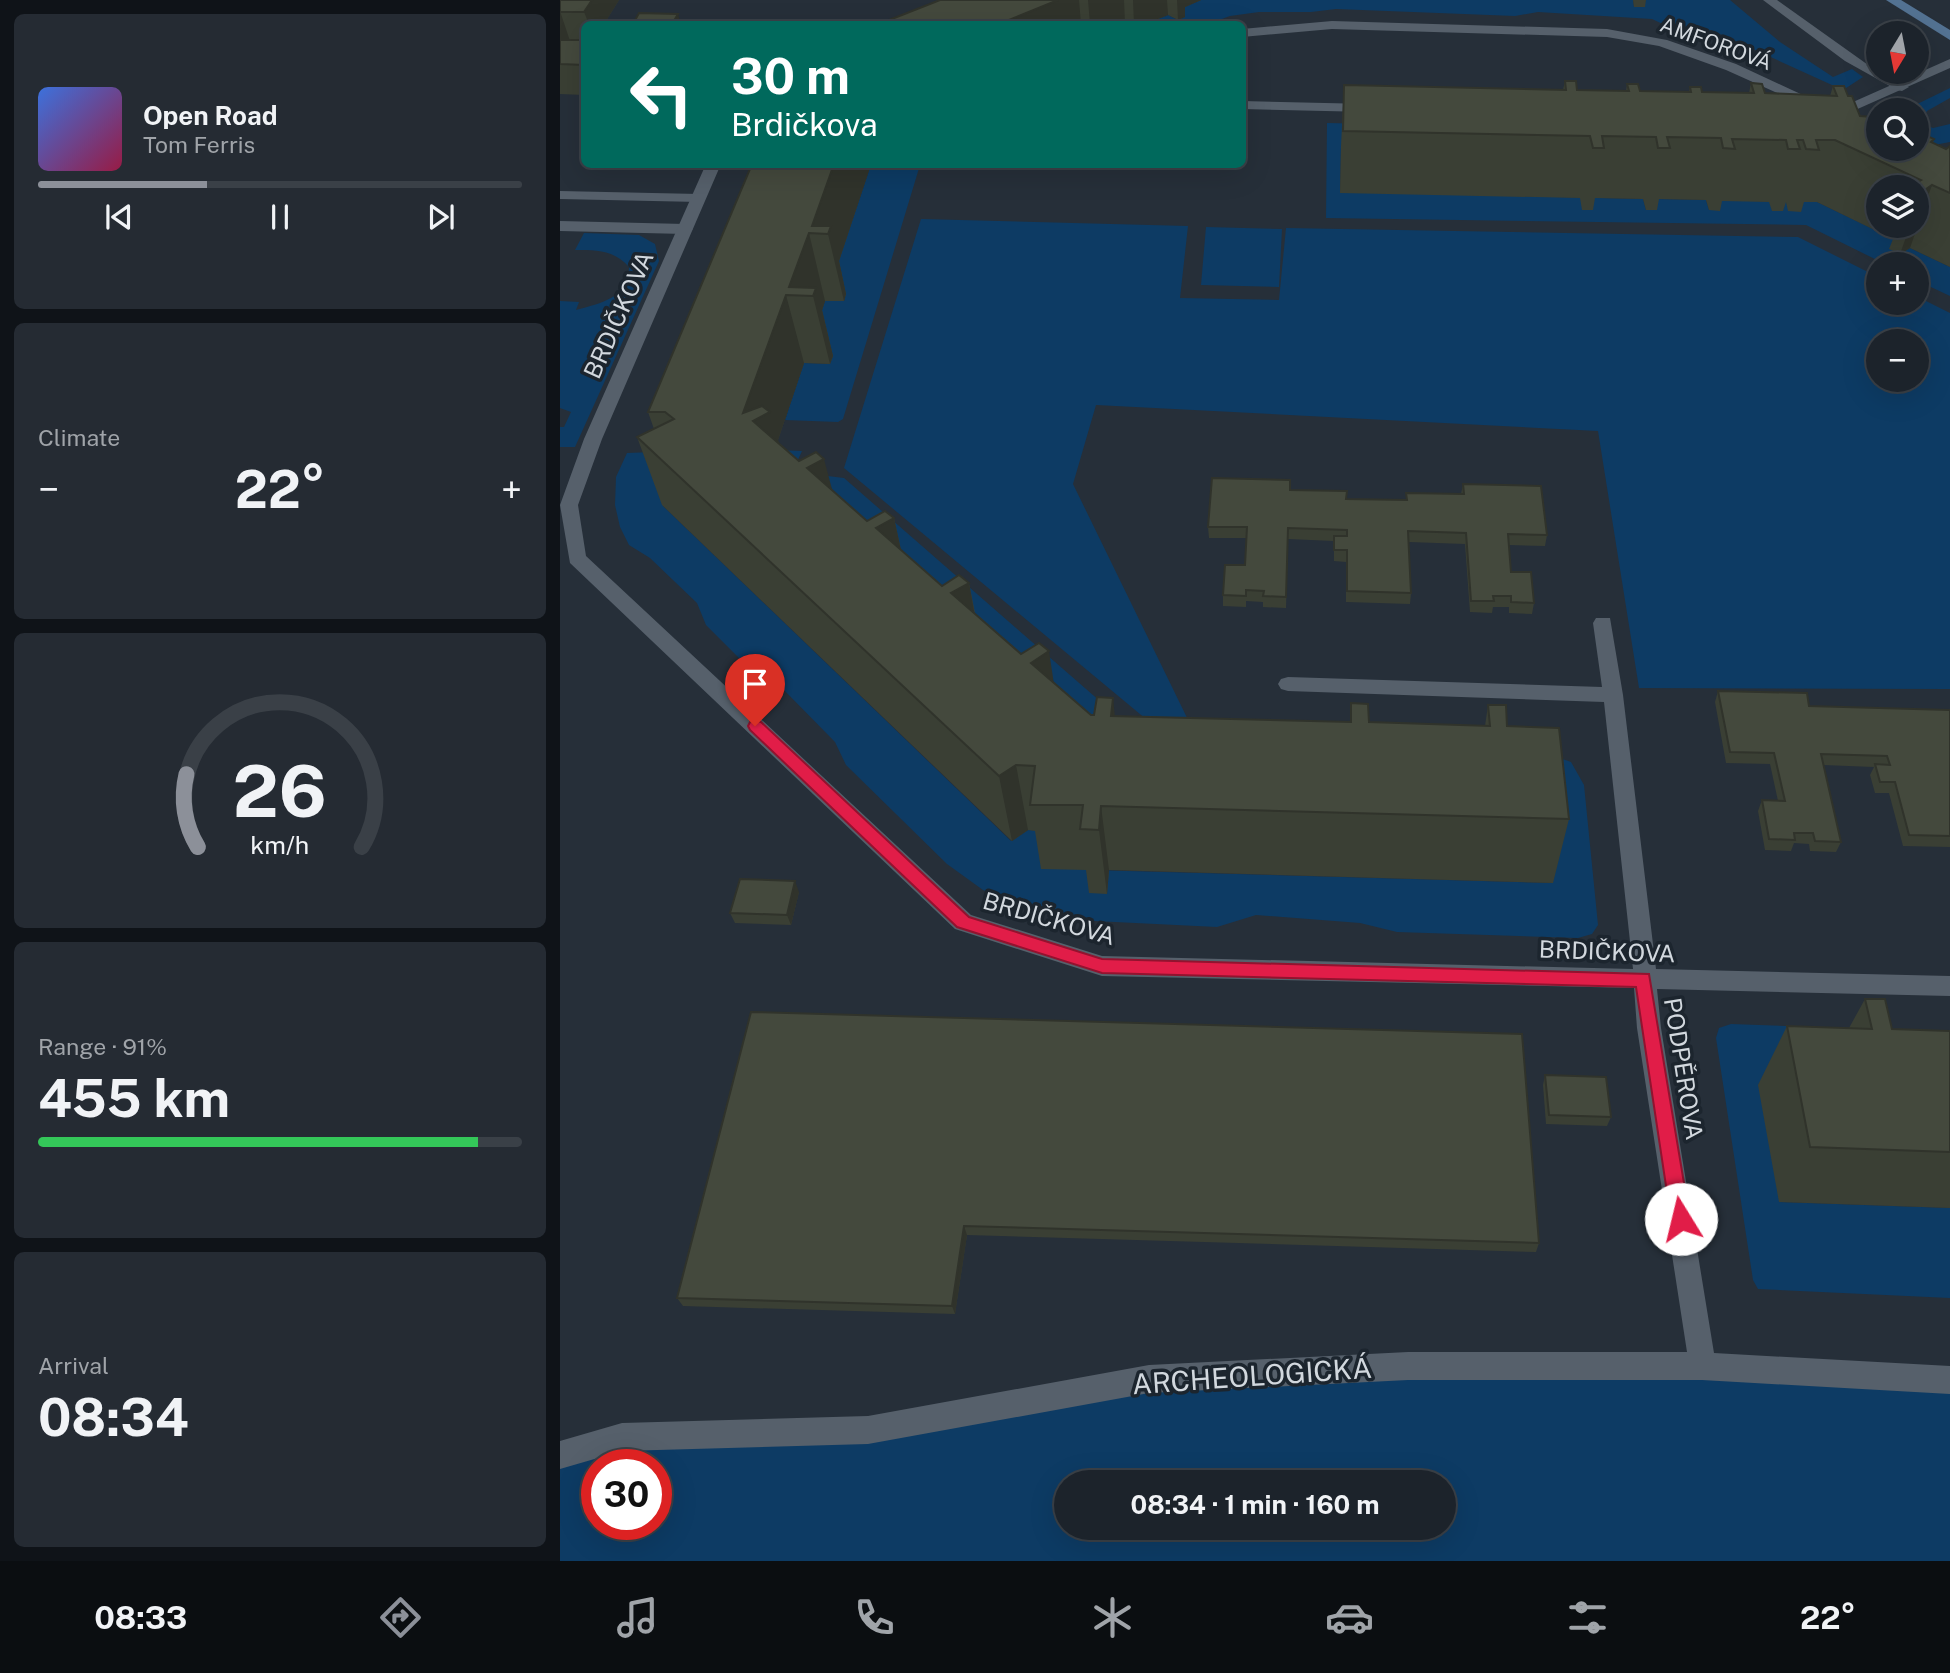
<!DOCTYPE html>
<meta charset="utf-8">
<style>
:root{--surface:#1c232b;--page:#252b33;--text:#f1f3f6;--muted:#a0a4a9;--line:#3a4047;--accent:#8c9099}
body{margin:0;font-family:"Public Sans",sans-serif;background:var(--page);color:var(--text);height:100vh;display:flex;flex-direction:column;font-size:26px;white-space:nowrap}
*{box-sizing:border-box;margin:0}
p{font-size:23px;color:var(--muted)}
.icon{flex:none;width:38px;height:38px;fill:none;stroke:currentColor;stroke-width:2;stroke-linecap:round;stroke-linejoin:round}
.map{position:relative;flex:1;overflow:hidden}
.side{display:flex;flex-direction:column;gap:14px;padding:14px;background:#0f1318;width:560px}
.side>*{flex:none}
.top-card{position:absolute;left:21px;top:21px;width:665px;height:147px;border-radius:10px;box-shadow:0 7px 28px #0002,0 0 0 2px var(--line);background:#00695c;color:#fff;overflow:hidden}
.needle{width:46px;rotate:190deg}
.controls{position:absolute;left:1306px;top:21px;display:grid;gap:14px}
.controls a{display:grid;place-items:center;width:63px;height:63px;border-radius:50%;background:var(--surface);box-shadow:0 7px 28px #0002,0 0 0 2px var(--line);font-size:35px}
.speed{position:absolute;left:21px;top:1449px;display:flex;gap:14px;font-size:35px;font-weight:700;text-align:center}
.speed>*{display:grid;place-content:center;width:91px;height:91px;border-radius:50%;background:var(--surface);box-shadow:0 7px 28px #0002,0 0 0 2px var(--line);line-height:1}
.speed .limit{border:10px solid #d22;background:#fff;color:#111}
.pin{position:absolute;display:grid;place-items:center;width:60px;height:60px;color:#fff;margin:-72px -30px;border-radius:50% 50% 50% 0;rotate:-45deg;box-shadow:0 0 7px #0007}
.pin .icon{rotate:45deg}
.me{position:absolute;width:77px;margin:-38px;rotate:351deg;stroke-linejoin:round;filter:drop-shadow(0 0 5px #0008)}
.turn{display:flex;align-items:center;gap:24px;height:147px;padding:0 35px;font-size:32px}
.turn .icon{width:91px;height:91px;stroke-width:2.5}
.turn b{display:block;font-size:49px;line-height:60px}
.big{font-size:52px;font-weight:700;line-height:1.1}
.side .tile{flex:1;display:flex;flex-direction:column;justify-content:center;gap:10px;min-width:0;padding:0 24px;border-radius:10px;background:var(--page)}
.side .dial{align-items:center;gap:0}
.dial svg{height:182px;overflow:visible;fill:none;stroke:var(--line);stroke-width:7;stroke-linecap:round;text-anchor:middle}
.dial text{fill:var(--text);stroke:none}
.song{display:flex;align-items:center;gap:21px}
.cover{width:84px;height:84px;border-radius:10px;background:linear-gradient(135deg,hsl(220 70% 55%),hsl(340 70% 35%))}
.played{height:7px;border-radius:4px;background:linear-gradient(90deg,var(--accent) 35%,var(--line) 35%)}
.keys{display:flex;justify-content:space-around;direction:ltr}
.heat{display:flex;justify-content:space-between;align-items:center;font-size:38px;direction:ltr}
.charge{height:10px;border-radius:5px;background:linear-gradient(90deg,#34c759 91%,var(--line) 0)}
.trip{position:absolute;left:494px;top:1470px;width:402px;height:70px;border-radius:35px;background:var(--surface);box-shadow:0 7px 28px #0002,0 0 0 2px var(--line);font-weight:700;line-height:70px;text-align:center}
.dock{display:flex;height:112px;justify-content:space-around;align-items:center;background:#0b0e11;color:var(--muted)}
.dock .icon{width:49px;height:49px}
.dock .selected{color:var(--accent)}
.dock b{font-size:32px;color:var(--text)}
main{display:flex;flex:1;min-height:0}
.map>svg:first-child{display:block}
.green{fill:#0d3b64;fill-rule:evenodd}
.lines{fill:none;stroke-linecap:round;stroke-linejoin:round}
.lane{fill:#56606b;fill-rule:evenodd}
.street{fill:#56606b;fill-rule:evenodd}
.secondary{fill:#537292;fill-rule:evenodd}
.wall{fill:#3a3f34;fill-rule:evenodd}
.shaded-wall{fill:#30332b}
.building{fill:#44493d;stroke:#30332b;stroke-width:2}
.route{fill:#e11d48;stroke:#92132f;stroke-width:2}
.labels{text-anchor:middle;stroke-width:7;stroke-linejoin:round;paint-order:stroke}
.far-street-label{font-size:21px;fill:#d2d8de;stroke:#1c252e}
.street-label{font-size:24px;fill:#d2d8de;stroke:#1c252e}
.near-street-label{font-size:28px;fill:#d2d8de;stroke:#1c252e}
</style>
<main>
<section class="side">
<div class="tile">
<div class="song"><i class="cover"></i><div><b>Open Road</b><p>Tom Ferris</p></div></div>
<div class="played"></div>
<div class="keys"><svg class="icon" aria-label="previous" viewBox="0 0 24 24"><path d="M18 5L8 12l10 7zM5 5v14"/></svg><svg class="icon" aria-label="pause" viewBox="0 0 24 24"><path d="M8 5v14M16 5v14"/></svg><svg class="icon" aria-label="next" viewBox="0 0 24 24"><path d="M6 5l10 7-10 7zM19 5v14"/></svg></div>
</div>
<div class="tile"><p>Climate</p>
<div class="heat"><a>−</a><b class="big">22°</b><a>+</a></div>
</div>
<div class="tile dial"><svg viewBox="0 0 100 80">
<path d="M14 69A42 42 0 1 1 86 69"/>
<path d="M14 69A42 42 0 0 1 9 37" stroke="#8c9099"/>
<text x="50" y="56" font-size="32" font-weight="700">26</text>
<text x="50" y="72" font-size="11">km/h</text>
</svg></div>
<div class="tile"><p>Range · 91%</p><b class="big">455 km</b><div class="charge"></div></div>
<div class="tile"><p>Arrival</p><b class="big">08:34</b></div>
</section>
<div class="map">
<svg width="1390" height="1561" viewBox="0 0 1390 1561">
<rect width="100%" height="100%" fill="#262f39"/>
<g class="green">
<path d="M 641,0 L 1073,0 L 1074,7 L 1084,7 L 1083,0 L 1170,0 L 1220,42 L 1273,77 L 1292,69 L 1303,77 L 1283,90 L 1151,30 L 1130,37 L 1092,19 L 978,12 L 955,16 L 776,9 L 751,12 L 699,12 L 670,16 L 648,24 L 585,24 L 608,15 L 618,20 L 624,17 L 615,11 Z"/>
<path d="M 1390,88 L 1390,98 L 1367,111 L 1360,123 L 1373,128 L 1390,124 L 1390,142 L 1374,145 L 1356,144 L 1356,110 L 1345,110 Z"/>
<path d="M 767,123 L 868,125 L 1356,187 L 781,147 L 780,192 L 1083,199 L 1086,210 L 1096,210 L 1094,199 L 1146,200 L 1149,210 L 1159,210 L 1157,200 L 1226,202 L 1229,211 L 1238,202 L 1257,202 L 1340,242 L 1340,254 L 1350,248 L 1390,267 L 1390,296 L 1356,280 L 1356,264 L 1325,264 L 1246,225 L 766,218 Z"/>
<path d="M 311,165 L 360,165 L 283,419 L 278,422 L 225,420 L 244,363 L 270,364 L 247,355 L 265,301 L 284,301 L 285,294 L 268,293 Z"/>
<path d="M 361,219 L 628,226 L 620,298 L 719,300 L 726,228 L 1238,237 L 1318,277 L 1318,303 L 1356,303 L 1356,296 L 1390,313 L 1390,689 L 1079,688 L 1038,431 L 536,405 L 513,484 L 633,730 L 980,751 L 1011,762 L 1024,785 L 1038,925 L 1032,934 L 1018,938 L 837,932 L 800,923 L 696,915 L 657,927 L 514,920 L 470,910 L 423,890 L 387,864 L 286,765 L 275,742 L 221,687 L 194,673 L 146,625 L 137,603 L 90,558 L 69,545 L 60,527 L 55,505 L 56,477 L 67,453 L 122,451 L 103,506 L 451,841 L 468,830 L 486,831 L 531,870 L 993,883 L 558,782 L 215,450 L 242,451 L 235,466 L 243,473 L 284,478 L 549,709 L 567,739 L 610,739 L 284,468 ZM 1318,341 L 1356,341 L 1356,380 L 1318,380 Z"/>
<path d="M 646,227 L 722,229 L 719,287 L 641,285 Z"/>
<path d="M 24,233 L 79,235 L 95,244 L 99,261 L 15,447 L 0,447 L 0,427 L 4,427 L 11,412 L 0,408 L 0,301 L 19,302 L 16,310 C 41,303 69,298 69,267 C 54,250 37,250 15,250 Z"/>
<path d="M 1171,1024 L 1257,1027 L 1295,1038 L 1219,1202 L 1390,1208 L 1390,1298 L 1198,1289 L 1193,1280 L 1156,1038 L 1159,1028 Z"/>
<path d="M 589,1379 L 1390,1380 L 1390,1561 L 0,1561 L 0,1455 L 308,1430 ZM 37,1465 L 96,1465 L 96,1524 L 37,1524 ZM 506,1482 L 884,1482 L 884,1528 L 506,1528 Z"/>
</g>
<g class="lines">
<g class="lane">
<path d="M 1203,0 L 1217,0 L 1318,72 L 1349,87 L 1342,91 L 1337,90 L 1285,61 Z"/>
<path d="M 0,191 L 139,194 L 146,198 L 139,202 L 0,199 Z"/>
<path d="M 0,221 L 125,224 L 133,229 L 125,234 L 0,231 Z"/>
</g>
<g class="street">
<path d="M 772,21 L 1047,29 L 1107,40 L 1176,64 L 1275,110 L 1390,59 L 1390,68 L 1275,119 L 1166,70 L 1099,46 L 1047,37 L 772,29 L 682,37 L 682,29 Z"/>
<path d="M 682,101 L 809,104 L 816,108 L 809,112 L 682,109 Z"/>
<path d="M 146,164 L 161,164 L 42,439 L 18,505 L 26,556 L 411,915 L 542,956 L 1073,969 L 1044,702 L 728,691 L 721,689 L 718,684 L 721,679 L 728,677 L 1042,687 L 1033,623 L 1036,618 L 1050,618 L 1063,695 L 1096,969 L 1390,976 L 1390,996 L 1097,989 L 1101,1028 L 1154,1353 L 1390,1366 L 1390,1394 L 1142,1380 L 848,1380 L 589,1393 L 308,1444 L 62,1451 L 0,1469 L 0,1441 L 62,1423 L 308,1416 L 589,1365 L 848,1352 L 1127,1352 L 1077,1028 L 1074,988 L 542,976 L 395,929 L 10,563 L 0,505 L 24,439 Z"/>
</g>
<path class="secondary" d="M 1326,0 L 1341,0 L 1390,30 L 1390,40 Z"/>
</g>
<g class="wall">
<path d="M 0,0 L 59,0 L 44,24 L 24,24 L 24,95 L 0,94 Z"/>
<path d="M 380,0 L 641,0 L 625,7 L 625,17 L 618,20 L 608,15 L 585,24 L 319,24 Z"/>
<path d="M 1073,0 L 1086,0 L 1085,7 L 1074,7 Z"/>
<path d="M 1005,81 L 1017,90 L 1066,91 L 1067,84 L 1080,91 L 1129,92 L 1130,87 L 1142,92 L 1189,93 L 1191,83 L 1205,93 L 1270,96 L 1273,86 L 1288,96 L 1300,116 L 1374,139 L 1373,143 L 1386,149 L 1390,146 L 1390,267 L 1350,248 L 1340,254 L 1329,249 L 1333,239 L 1257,202 L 1244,202 L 1241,212 L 1228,211 L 1226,202 L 1223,211 L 1212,211 L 1209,202 L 1162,201 L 1160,211 L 1149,210 L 1146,200 L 1099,199 L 1097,210 L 1086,210 L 1083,199 L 1035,198 L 1033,210 L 1022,210 L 1020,198 L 780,193 L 781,146 L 784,85 L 1003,90 ZM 1318,187 L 1356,187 L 1356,226 L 1318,226 Z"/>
<path d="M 192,164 L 311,164 L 279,261 L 286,294 L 284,301 L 265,301 L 262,310 L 273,356 L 270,364 L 244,363 L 218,440 L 219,444 L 307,521 L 334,518 L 341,550 L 382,586 L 409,583 L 415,613 L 531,715 L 790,722 L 791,703 L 809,722 L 925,726 L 928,705 L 947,726 L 1009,819 L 993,883 L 549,870 L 547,894 L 529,893 L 526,870 L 481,869 L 475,831 L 468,830 L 452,841 L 102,505 L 77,437 L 94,429 L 88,412 Z"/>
<path d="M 903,484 L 987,535 L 985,546 L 949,545 L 951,572 L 974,603 L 972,614 L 949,613 L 949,607 L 933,607 L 932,613 L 910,612 L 905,544 L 849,542 L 851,593 L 850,604 L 786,602 L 786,562 L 774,561 L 774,541 L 728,539 L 726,608 L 703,607 L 703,602 L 686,601 L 686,607 L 663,606 L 663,595 L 685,565 L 687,538 L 649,538 L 648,527 L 730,490 L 786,499 L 846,500 L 846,493 L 901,494 Z"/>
<path d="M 1158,691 L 1249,706 L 1390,710 L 1390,847 L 1343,846 L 1329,793 L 1315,793 L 1310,775 L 1314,767 L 1263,765 L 1281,842 L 1276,852 L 1250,851 L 1249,844 L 1234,843 L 1231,851 L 1205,850 L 1198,811 L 1202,800 L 1218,801 L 1210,764 L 1166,763 L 1155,702 Z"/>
<path d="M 239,892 L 231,925 L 175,923 L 170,913 Z"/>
<path d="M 1305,999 L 1332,1029 L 1390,1031 L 1390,1208 L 1219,1202 L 1198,1085 L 1227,1026 L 1289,1028 Z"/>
<path d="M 962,1034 L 979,1243 L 976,1252 L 407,1235 L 395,1314 L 123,1306 L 117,1298 Z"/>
<path d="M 985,1075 L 1051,1117 L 1047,1126 L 986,1124 L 983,1085 Z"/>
</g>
<g class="shaded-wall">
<path d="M 32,0 L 59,0 L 44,24 L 29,24 L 24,12 Z"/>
<path d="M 498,0 L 519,0 L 521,24 L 439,24 Z"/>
<path d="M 528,0 L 564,0 L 565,24 L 530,24 Z"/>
<path d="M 573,0 L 607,0 L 608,15 L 585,24 L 574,24 Z"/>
<path d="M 617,0 L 641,0 L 625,7 L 625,17 L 618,20 Z"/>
<path d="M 0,11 L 10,41 L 0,58 Z"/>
<path d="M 118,14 L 121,24 L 112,24 Z"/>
<path d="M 274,164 L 311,164 L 279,261 L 286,294 L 284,301 L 268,234 L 252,226 Z"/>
<path d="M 1372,185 L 1350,248 L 1340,254 L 1350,226 L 1356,226 L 1356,208 L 1362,192 Z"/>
<path d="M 249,233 L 265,301 L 262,310 L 273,356 L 270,364 L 253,296 L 229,287 Z"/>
<path d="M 226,295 L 244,363 L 218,440 L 229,481 L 183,413 Z"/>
<path d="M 264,459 L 282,527 L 247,468 Z"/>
<path d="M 334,518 L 349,587 L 316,528 Z"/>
<path d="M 409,583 L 421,650 L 391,593 Z"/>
<path d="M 489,651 L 499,718 L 471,663 Z"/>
<path d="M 553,698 L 560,765 L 551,716 Z"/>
<path d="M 456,765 L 468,830 L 452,841 L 439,776 Z"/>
<path d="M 541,806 L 549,870 L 547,894 L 539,830 Z"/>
<path d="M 235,881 L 239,892 L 231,925 L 227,915 Z"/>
<path d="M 404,1226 L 407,1235 L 395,1314 L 392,1306 Z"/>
</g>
<g class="building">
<path d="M 0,0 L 32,0 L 24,12 L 0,12 Z"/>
<path d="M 380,0 L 498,0 L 439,24 L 319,24 Z"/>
<path d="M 79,13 L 118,14 L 112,24 L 73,24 Z"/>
<path d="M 0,40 L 24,40 L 24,65 L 0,64 Z"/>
<path d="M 1005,81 L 1016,81 L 1017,90 L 1069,91 L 1067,84 L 1078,84 L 1080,91 L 1131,92 L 1130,87 L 1141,87 L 1142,92 L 1194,93 L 1191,83 L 1202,84 L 1205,93 L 1277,96 L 1273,86 L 1284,86 L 1288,96 L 1292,96 L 1300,116 L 1313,117 L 1318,114 L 1318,149 L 1356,149 L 1356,131 L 1374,139 L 1371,142 L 1386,149 L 1390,146 L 1390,193 L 1372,185 L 1362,192 L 1356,189 L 1356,187 L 1351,186 L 1361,180 L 1275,140 L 1256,140 L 1259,150 L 1246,149 L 1243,140 L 1237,140 L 1240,149 L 1228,149 L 1226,140 L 1172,139 L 1175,149 L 1163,148 L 1161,138 L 1107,137 L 1110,148 L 1098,148 L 1096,137 L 1042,136 L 1044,148 L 1033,148 L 1030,136 L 783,131 L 784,85 L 1006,90 Z"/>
<path d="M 192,164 L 274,164 L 252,226 L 271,226 L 268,234 L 249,233 L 229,287 L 256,288 L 253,296 L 226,295 L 183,413 L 202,406 L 210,412 L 193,421 L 239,461 L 256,452 L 264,459 L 247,468 L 307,521 L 325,511 L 334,518 L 316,528 L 382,586 L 399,575 L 409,583 L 391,593 L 461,654 L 479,643 L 489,651 L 471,663 L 531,715 L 534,715 L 537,697 L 553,698 L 551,716 L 791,722 L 791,703 L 808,704 L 809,722 L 930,726 L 928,705 L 946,705 L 947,726 L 999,728 L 1009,819 L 541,806 L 539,830 L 520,829 L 523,805 L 470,805 L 475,766 L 456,765 L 439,776 L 77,437 L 114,419 L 105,412 L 88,412 Z"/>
<path d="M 652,478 L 730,480 L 730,490 L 787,491 L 786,499 L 847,500 L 846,493 L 904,494 L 903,484 L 981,486 L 987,535 L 948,534 L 951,572 L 971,572 L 974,603 L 951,602 L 951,596 L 933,596 L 934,601 L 911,601 L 906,533 L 848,531 L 851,593 L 787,591 L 787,550 L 774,550 L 774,536 L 787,536 L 787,530 L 728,528 L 726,597 L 703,596 L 704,591 L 686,590 L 686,596 L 663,595 L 665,565 L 685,565 L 687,527 L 648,527 Z"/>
<path d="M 1158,691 L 1247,693 L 1249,706 L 1390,710 L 1390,836 L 1349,835 L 1335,782 L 1320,782 L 1315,764 L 1330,765 L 1327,756 L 1261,754 L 1281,842 L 1255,841 L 1253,833 L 1234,833 L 1235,840 L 1209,839 L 1202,800 L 1225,801 L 1214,753 L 1170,752 Z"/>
<path d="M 180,879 L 235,881 L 227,915 L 170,913 Z"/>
<path d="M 1305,999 L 1325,999 L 1332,1029 L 1390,1031 L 1390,1152 L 1250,1147 L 1227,1026 L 1312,1029 Z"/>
<path d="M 191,1012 L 962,1034 L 979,1243 L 404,1226 L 392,1306 L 117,1298 Z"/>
<path d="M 985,1075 L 1046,1077 L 1051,1117 L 989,1115 Z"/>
</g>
<path class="route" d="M 195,720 L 201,722 L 409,917 L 542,959 L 1089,974 L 1130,1219 L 1128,1225 L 1121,1228 L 1114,1225 L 1111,1219 L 1076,987 L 542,973 L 397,927 L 190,730 L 188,726 L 190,722 Z"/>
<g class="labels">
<g class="far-street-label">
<text transform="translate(1156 44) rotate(20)" y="7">AMFOROVÁ</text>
</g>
<g class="street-label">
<text transform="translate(59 315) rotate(-66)" y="8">BRDIČKOVA</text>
<text transform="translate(489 919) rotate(16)" y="8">BRDIČKOVA</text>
<text transform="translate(1047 952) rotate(2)" y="8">BRDIČKOVA</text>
<text transform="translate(1123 1069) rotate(81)" y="8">PODPĚROVA</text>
</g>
<g class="near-street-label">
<text transform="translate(692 1376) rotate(-4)" y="10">ARCHEOLOGICKÁ</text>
</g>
</g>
</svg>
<div class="controls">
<a><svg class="needle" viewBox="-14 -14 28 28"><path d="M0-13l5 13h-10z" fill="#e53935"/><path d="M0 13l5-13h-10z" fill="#a0a4a9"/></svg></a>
<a><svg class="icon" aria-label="search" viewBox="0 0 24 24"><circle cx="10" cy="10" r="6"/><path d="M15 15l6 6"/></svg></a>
<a><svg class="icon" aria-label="layers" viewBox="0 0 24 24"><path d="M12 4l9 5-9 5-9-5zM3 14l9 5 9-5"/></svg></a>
<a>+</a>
<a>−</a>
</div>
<div class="speed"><div class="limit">30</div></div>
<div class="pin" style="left:195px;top:726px;background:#d93025"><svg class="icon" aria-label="arrive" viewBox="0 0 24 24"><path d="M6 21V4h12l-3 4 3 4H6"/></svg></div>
<svg class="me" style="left:1121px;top:1219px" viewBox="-20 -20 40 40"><circle r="19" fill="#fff"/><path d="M0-13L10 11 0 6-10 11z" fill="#e11d48"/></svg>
<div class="trip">08:34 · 1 min · 160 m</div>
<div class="top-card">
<div class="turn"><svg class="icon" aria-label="left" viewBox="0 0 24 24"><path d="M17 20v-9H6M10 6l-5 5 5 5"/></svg><div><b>30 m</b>Brdičkova</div></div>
</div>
</div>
</main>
<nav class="dock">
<b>08:33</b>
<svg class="icon selected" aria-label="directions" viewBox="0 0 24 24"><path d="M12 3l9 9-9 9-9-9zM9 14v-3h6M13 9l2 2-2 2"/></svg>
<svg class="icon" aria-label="music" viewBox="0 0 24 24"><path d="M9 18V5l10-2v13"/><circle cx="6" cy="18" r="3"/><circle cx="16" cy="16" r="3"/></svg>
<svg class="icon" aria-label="phone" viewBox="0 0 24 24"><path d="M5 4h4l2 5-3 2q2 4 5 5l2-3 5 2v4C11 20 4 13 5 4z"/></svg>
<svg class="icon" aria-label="climate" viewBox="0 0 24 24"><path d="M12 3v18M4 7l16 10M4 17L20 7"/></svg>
<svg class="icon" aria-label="car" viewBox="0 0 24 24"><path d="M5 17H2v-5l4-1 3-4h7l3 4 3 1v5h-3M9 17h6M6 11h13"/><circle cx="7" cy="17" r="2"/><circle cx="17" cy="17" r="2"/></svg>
<svg class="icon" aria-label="filters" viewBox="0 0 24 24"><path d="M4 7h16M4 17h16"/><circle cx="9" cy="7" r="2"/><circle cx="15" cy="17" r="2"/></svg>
<b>22°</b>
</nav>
